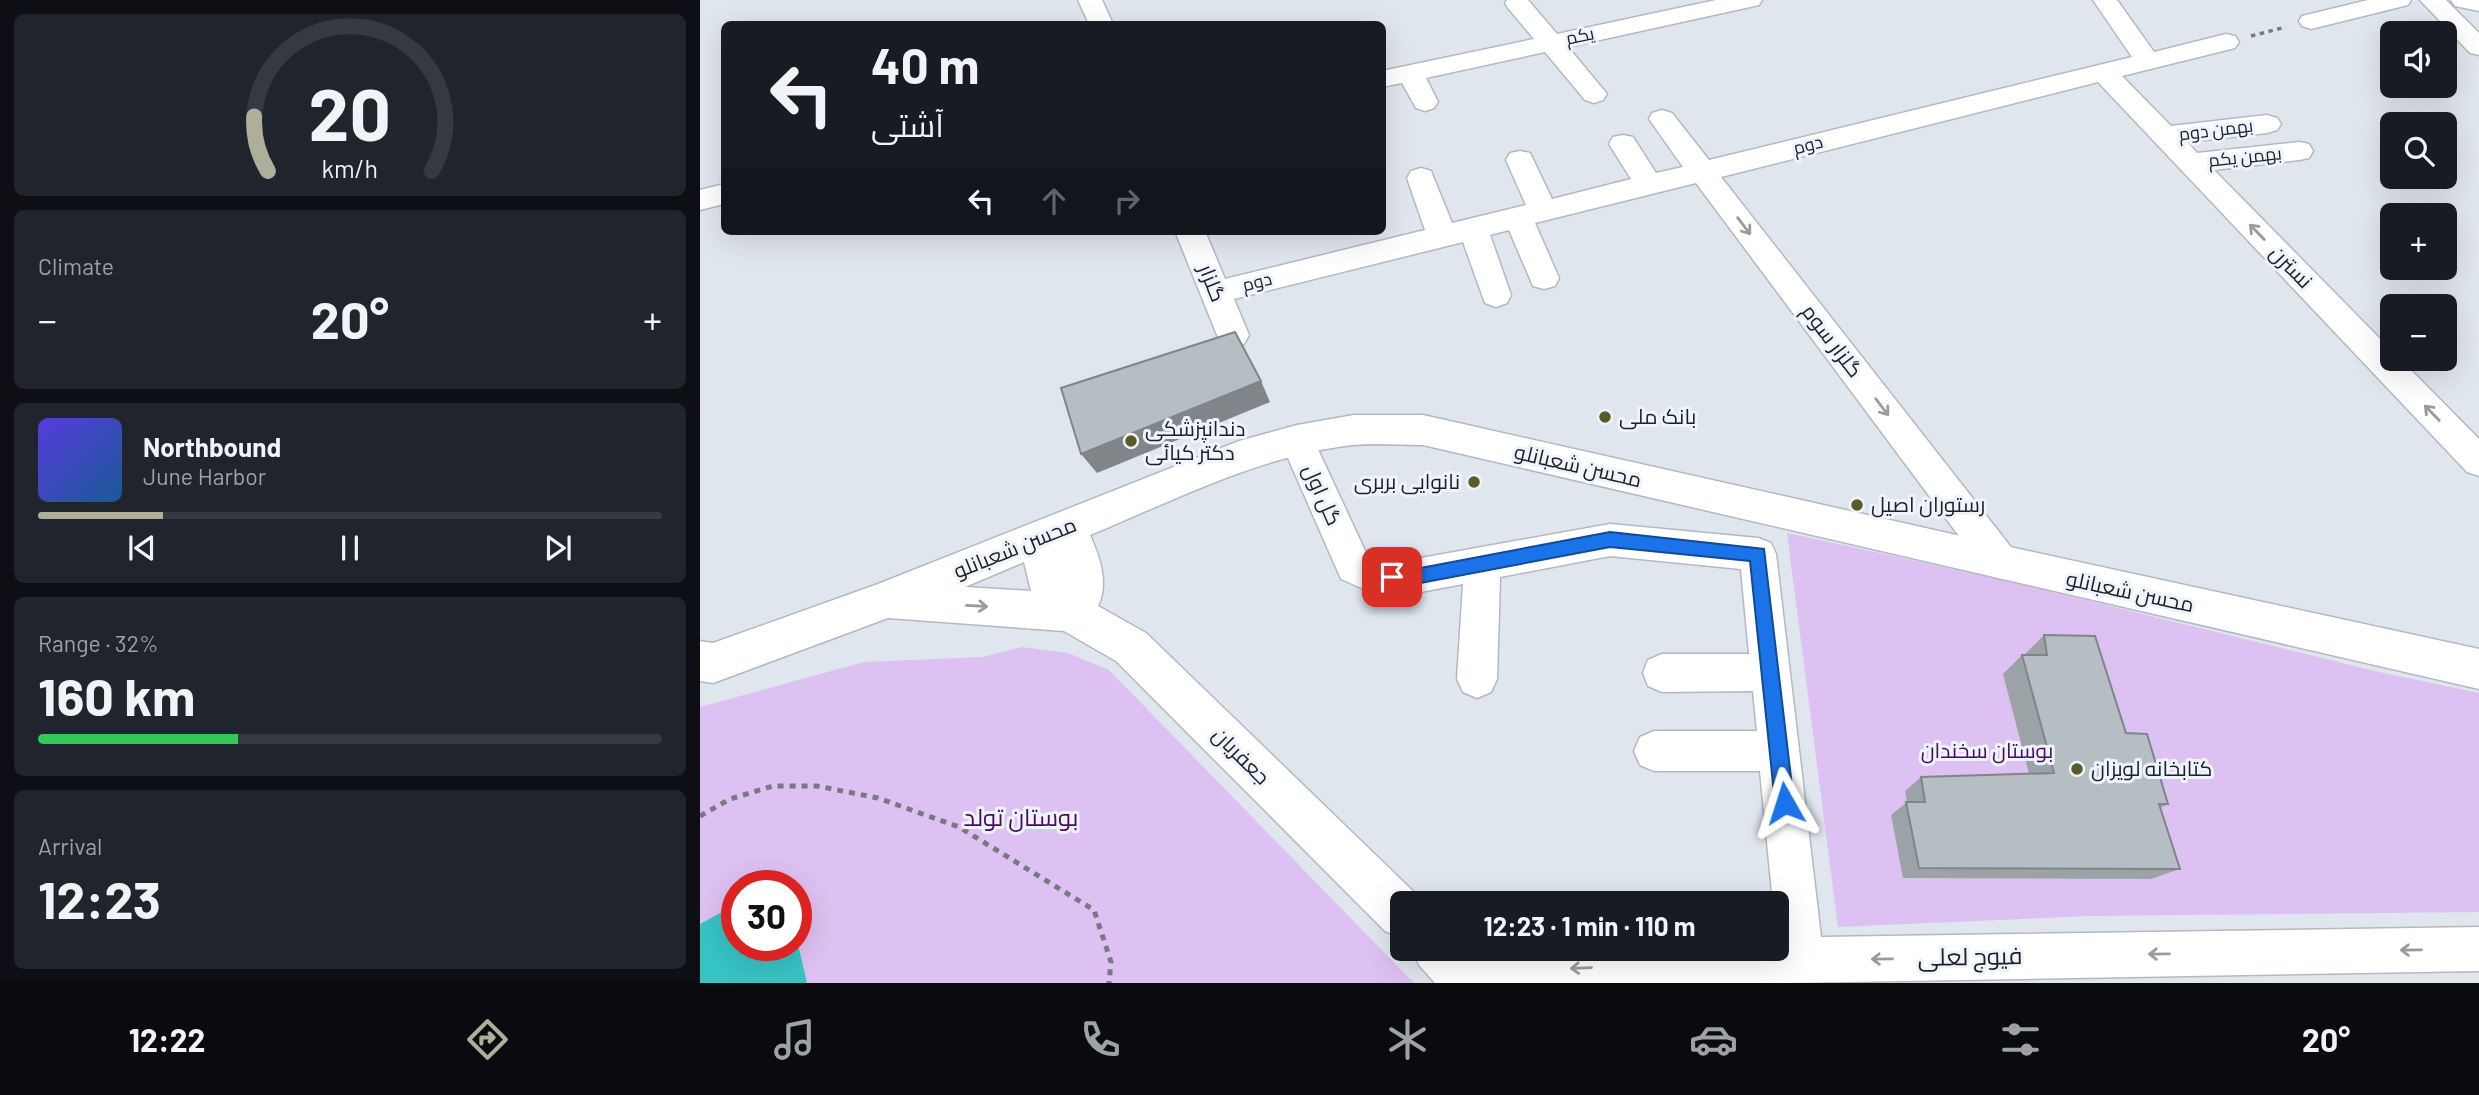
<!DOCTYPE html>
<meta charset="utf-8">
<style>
:root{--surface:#171b24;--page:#20242c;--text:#f1f3f6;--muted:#9ea1a6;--line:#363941;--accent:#aeaf99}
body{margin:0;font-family:Barlow,Cairo,sans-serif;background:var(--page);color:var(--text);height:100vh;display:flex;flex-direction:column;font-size:26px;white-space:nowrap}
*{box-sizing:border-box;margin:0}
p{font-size:23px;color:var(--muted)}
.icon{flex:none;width:38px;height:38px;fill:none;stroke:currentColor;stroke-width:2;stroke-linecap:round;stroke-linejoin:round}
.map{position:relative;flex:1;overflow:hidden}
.details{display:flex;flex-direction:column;gap:14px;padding:14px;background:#0d0f14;width:700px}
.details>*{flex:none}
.top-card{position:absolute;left:21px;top:21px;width:665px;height:214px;border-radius:10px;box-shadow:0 7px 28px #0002;background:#171b24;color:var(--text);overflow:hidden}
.controls{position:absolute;left:1680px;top:21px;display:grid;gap:14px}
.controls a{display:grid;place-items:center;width:77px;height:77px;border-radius:10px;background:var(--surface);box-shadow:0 7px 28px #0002;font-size:35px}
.speed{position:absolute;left:21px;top:870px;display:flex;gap:14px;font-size:35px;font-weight:700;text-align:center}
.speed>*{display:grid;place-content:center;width:91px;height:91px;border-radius:50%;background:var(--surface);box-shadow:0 7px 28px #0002;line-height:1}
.speed .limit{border:10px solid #d22;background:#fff;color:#111}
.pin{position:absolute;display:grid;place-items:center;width:60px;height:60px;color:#fff;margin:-30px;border-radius:14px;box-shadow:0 4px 10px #0006}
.me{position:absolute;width:77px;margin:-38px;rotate:354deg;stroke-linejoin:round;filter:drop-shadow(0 0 5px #0008)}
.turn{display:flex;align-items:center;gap:24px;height:147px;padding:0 35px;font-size:32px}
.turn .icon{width:91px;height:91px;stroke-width:2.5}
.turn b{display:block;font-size:49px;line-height:60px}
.lanes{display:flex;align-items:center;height:66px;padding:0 35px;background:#0003;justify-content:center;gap:35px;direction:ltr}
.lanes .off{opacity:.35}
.big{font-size:52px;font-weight:700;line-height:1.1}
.details .tile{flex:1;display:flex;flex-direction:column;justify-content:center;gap:10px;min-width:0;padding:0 24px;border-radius:10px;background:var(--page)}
.details .dial{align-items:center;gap:0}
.dial svg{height:182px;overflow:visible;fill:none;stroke:var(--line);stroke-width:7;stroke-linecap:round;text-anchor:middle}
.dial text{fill:var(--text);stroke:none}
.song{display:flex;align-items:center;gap:21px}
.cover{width:84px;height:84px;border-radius:10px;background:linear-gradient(135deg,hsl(250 70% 55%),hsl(210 70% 35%))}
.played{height:7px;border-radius:4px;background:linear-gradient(90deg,var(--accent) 20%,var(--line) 20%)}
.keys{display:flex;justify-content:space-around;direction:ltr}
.heat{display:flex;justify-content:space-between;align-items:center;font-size:38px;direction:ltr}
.charge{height:10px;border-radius:5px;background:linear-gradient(90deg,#34c759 32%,var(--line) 0)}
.trip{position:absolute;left:690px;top:891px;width:399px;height:70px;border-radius:10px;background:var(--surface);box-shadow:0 7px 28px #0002;font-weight:700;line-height:70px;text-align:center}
.dock{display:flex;height:112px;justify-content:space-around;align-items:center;background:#090b0e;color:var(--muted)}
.dock .icon{width:49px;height:49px}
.dock .on{color:var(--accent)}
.dock b{font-size:32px;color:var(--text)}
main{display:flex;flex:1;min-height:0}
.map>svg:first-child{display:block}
.green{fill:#ddc1f2;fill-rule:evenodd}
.water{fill:#37c4c5}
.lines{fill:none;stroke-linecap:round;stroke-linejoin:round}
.street-casing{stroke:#b3b9c0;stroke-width:3}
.secondary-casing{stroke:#b3b9c0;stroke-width:3}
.path-far1{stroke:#777b80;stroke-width:3.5;stroke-dasharray:4.5 4.5;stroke-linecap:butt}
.path{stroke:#777b80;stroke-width:5;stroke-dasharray:6 6;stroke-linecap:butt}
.street{fill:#fff;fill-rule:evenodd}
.secondary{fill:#fff;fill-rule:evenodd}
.wall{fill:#9ca3a7}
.shaded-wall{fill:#7f8588}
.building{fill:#b5bec2;stroke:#7f8588;stroke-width:2}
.oneway{stroke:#9a9b9c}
.route{fill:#1a73e8;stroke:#114b97;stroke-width:2}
.poi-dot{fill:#5b5b28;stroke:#eef4fb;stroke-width:2.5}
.labels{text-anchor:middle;stroke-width:6;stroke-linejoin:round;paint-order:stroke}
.far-street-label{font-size:18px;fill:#1e2023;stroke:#eef4fb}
.street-label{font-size:21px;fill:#1e2023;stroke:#eef4fb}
.poi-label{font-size:21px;fill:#1e2023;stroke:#eef4fb;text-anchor:start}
.park-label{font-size:21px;fill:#480a66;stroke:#eef4fb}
.near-park-label{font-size:24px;fill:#480a66;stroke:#eef4fb}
.near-street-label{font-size:24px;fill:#1e2023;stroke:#eef4fb}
</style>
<main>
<section class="details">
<div class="tile dial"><svg viewBox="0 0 100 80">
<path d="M14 69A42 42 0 1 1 86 69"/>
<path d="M14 69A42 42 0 0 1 8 45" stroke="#aeaf99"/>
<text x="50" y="56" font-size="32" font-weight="700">20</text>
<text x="50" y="72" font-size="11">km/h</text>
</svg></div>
<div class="tile"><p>Climate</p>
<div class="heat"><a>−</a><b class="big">20°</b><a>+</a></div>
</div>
<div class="tile">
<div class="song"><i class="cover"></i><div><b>Northbound</b><p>June Harbor</p></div></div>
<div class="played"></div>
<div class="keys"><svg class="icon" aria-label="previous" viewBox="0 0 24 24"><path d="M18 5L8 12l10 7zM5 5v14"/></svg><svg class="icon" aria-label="pause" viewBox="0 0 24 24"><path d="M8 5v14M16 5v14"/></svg><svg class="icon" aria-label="next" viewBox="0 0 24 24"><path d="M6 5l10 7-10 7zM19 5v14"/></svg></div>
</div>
<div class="tile"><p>Range · 32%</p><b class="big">160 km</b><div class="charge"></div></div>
<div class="tile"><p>Arrival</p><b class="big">12:23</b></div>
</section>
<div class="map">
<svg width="1779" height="983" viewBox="0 0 1779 983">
<rect width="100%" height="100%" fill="#e0e6ee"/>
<g class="green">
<path d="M 1087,533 L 1296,578 L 1679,672 L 1779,693 L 1779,912 L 1391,916 L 1138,927 Z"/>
<path d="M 322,647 L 368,653 L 409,670 L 714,983 L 0,983 L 0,707 L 164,662 L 282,657 ZM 37,886 L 96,886 L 96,945 L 37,945 Z"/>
</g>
<path class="water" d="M 37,904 L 37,945 L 96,945 L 96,936 L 107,983 L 0,983 L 0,924 Z"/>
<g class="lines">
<g class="street-casing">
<g id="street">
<path d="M 378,0 L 402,0 L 413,24 L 389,24 Z"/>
<path d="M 807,0 L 828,0 L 857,34 L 1016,0 L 1062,0 L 1059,5 L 1050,7 L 868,47 L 907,94 L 903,100 L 894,103 L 885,100 L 845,52 L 726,78 L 738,102 L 734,108 L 725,111 L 716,108 L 702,83 L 682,87 L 682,71 L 834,39 L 808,8 L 805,3 Z"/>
<path d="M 1393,0 L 1417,0 L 1454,52 L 1526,34 L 1535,36 L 1539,42 L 1535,48 L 1422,76 L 1471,126 L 1567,115 L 1577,118 L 1581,124 L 1577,130 L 1567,133 L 1487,142 L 1497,153 L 1599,142 L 1609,144 L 1613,151 L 1609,158 L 1599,160 L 1514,170 L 1692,351 L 1692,359 L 1700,359 L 1779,439 L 1779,476 L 1767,472 L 1398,82 L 1021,177 L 1314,551 L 1319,563 L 1314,575 L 1301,579 L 1288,575 L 996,183 L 835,223 L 859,278 L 855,286 L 844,289 L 833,286 L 809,230 L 790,235 L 811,295 L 807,303 L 796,307 L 785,303 L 763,242 L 534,299 L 549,335 L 544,344 L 533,347 L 522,344 L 517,335 L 475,231 L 505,231 L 525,279 L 725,230 L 707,178 L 711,171 L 721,168 L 731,171 L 752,223 L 826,205 L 806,160 L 810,153 L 820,151 L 830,153 L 852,199 L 931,179 L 909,144 L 913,137 L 923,135 L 933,137 L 956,173 L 983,167 L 949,119 L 952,113 L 962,110 L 972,113 L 1009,160 L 1432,57 Z"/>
<path d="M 1668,0 L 1711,0 L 1708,5 L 1611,29 L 1602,26 L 1599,21 L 1602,16 Z"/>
<path d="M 1720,0 L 1746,0 L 1779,33 L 1779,55 L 1770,53 Z"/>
<path d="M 24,184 L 24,204 L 0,210 L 0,190 Z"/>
<path d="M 597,426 L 609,430 L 667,555 L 678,560 L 710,560 L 910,524 L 1058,538 L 1071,543 L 1076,554 L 1121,937 L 1779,927 L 1779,971 L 1089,983 L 742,983 L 737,972 L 744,956 L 760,949 L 1076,948 L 1076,903 L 1073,903 L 1060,771 L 954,771 L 940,765 L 934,751 L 940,737 L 954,731 L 1057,731 L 1053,691 L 962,692 L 948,686 L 943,673 L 948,660 L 962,654 L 1049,654 L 1041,569 L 910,556 L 800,577 L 797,679 L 791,692 L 777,698 L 763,692 L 757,679 L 763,584 L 710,594 L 675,594 L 641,579 L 580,440 L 585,430 Z"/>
</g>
</g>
<g class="secondary-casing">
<g id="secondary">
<path d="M 1751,0 L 1779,0 L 1779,11 L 1755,6 Z"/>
<path d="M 654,415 L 723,415 L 1301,545 L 1779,649 L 1779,689 L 723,445 C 700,445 676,443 653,445 C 561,455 475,500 390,535 C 400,558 409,583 398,606 L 446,633 L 719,897 L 722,903 L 702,903 L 702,938 L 685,931 L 416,661 L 364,631 L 188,618 L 13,683 L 0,681 L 0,641 L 13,643 L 178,584 L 539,441 L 597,425 ZM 324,562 L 331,591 L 265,587 Z"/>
<path d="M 712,948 L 771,948 L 787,965 L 794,983 L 735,983 L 719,965 Z"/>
</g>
</g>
<path class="path-far1" d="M 1551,36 L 1586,27"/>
<path class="path" d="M 0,816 L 30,799 L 73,786 L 117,786 L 178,798 L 259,827 L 394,910 L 411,962 L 409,983"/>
<use href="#street" class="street"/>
<use href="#secondary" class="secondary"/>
</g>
<path class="wall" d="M 1344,635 L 1426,733 L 1468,804 L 1460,808 L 1480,869 L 1451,879 L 1203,878 L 1191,815 L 1207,802 L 1205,791 L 1221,777 L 1329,774 L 1303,674 L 1322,655 L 1324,655 Z"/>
<path class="shaded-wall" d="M 561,381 L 570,402 L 397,473 L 381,454 Z"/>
<g class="building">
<path d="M 535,332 L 561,381 L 381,454 L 361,388 Z"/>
<path d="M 1344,635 L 1395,636 L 1426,733 L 1447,734 L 1468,804 L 1459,804 L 1480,869 L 1219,868 L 1206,802 L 1225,802 L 1221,777 L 1354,773 L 1322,655 L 1347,655 Z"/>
</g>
<defs><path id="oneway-shaft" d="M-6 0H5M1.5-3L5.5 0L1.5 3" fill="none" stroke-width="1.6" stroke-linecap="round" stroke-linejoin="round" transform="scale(1.75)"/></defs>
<g class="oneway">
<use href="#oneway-shaft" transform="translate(1044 226) rotate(53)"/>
<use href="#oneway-shaft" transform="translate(1557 232) rotate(-134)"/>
<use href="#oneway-shaft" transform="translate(1182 407) rotate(53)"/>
<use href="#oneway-shaft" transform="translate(1732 413) rotate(-134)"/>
<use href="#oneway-shaft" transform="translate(277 606) rotate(3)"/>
<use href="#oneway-shaft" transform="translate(1711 950) rotate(179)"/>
<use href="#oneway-shaft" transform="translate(1459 954) rotate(179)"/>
<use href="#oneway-shaft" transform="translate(1182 959) rotate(179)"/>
<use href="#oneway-shaft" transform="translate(881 968) rotate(178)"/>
</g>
<path class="route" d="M 910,532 L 1064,549 L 1094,803 L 1091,810 L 1085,813 L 1078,810 L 1075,803 L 1050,561 L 910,547 L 710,585 L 686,583 L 684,577 L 686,572 L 710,570 Z"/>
<g class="poi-dot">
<circle cx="905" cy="417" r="7"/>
<circle cx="431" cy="441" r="7"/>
<circle cx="774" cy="482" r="7"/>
<circle cx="1157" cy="505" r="7"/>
<circle cx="1377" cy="769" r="7"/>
</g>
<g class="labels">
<g class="far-street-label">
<text transform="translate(880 36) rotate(-12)" y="6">یکم</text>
<text transform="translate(1516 130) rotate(-7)" y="6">بهمن دوم</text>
<text transform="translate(1108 145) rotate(-14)" y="6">دوم</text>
<text transform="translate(1545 157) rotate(-6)" y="6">بهمن یکم</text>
<text transform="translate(557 282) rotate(-14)" y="6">دوم</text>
</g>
<g class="street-label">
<text transform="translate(1591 267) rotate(46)" y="7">نسترن</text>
<text transform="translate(512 283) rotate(68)" y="7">گلزار</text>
<text transform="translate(1132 341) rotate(53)" y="7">گلزار سوم</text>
<text transform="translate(878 466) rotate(13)" y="7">محسن شعبانلو</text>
<text transform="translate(622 495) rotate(66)" y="7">گل اول</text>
<text transform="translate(315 548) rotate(-22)" y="7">محسن شعبانلو</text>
<text transform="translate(1430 592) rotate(12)" y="7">محسن شعبانلو</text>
<text transform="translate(541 756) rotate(45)" y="7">جعفریان</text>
</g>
<g class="poi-label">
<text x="919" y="424">بانک ملی</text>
<text x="445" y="436">دندانپزشکی<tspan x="445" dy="24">دکتر کیائی</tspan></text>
<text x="760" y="489" text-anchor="end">نانوایی بربری</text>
<text x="1171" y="512">رستوران اصیل</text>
<text x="1391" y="776">کتابخانه لویزان</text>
</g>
<g class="park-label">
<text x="1287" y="758">بوستان سخندان</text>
</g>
<g class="near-park-label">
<text x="321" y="826">بوستان تولد</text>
</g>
<g class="near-street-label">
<text transform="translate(1270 957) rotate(-1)" y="8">فیوج لعلی</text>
</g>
</g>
</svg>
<div class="controls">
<a><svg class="icon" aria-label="sound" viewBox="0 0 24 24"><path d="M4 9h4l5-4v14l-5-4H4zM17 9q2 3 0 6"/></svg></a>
<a><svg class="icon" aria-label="search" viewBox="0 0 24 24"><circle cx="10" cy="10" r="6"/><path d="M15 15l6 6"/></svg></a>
<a>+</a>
<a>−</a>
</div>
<div class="speed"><div class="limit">30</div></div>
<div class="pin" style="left:692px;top:577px;background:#d93025"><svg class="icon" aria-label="arrive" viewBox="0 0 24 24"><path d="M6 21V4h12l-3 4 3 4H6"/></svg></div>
<svg class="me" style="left:1085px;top:803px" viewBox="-20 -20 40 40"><path d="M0-17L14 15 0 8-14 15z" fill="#1a73e8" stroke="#fff" stroke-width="4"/></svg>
<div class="trip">12:23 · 1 min · 110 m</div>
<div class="top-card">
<div class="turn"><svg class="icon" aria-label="left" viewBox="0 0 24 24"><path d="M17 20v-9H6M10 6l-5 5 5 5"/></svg><div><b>40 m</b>آشتی</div></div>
<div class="lanes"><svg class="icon" aria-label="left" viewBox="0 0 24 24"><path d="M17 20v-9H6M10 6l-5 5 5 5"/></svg><svg class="icon off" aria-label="ahead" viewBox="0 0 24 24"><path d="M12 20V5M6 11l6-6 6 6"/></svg><svg class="icon off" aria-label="right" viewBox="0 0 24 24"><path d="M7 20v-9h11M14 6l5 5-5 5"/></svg></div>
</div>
</div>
</main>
<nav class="dock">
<b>12:22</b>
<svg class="icon on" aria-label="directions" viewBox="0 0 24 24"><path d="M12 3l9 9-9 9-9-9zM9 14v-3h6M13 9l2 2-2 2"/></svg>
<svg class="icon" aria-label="music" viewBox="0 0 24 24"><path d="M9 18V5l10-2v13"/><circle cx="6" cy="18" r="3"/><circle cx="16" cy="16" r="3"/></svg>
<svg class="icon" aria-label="phone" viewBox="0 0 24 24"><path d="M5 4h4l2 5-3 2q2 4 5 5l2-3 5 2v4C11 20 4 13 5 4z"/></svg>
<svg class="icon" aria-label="climate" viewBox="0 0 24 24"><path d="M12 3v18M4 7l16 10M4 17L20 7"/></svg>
<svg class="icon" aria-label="car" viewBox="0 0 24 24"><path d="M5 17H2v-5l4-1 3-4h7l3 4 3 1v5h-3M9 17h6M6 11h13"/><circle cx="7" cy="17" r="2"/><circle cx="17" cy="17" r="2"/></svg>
<svg class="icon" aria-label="filters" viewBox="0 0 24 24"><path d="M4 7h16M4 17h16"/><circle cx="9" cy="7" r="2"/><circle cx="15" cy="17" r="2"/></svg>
<b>20°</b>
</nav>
